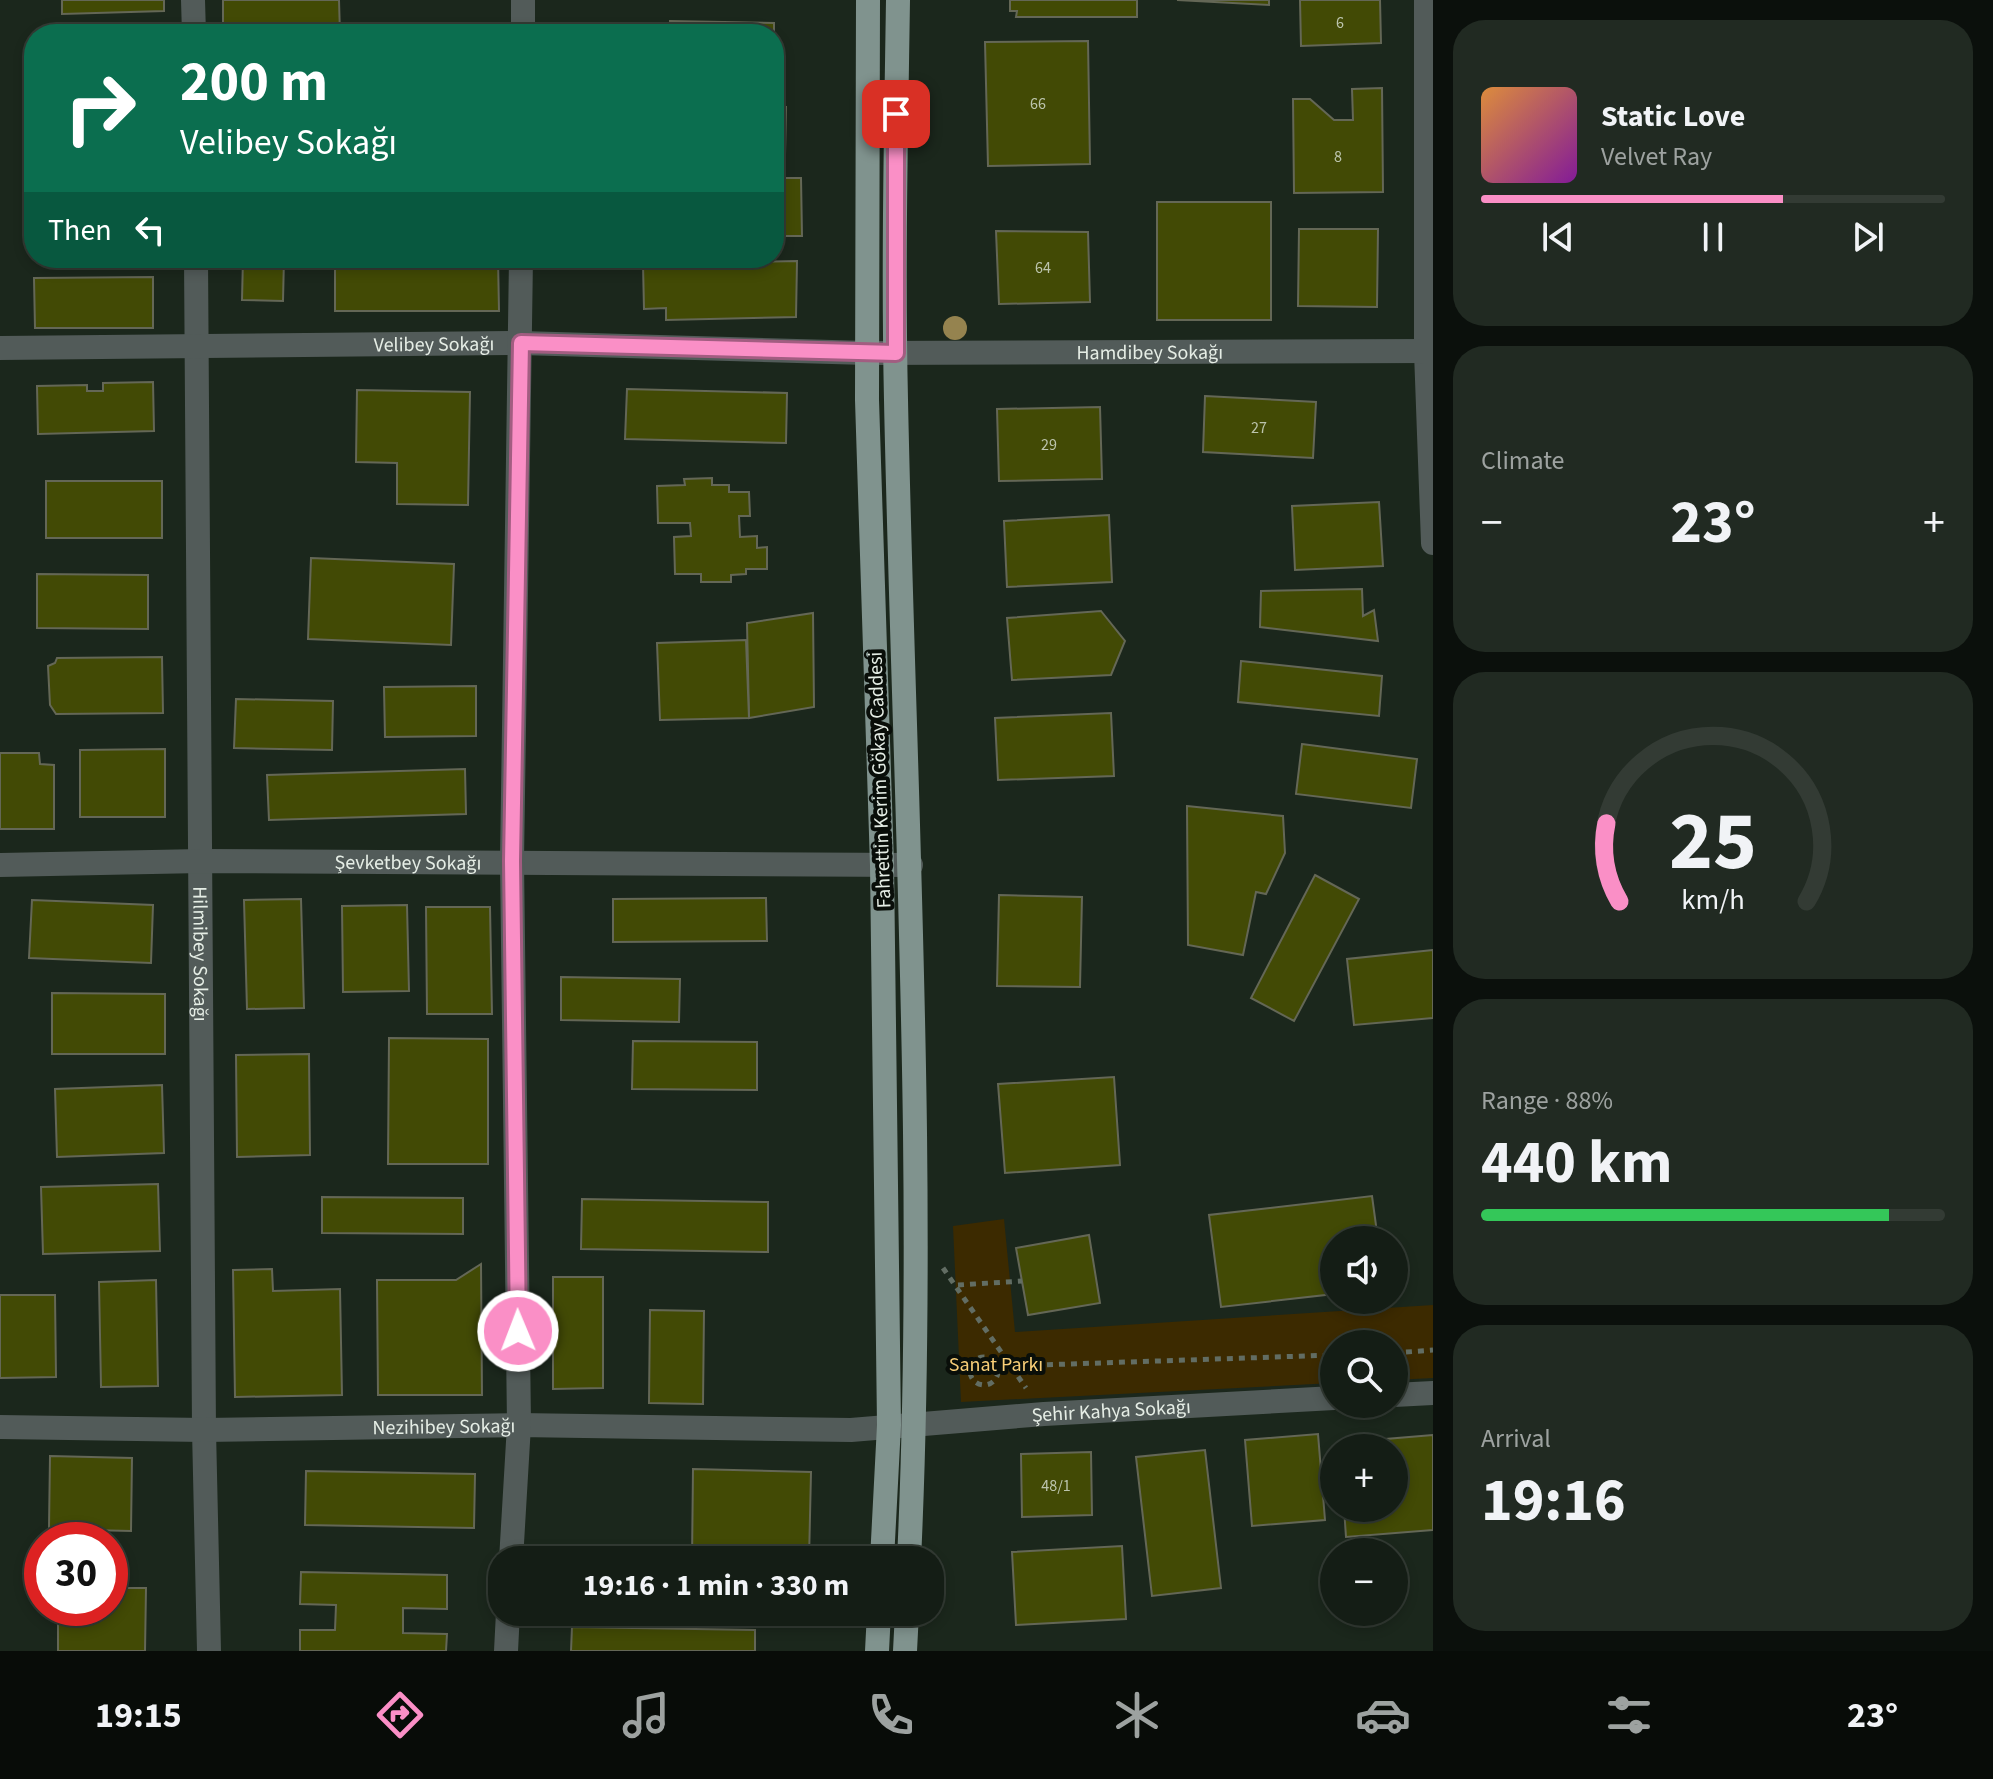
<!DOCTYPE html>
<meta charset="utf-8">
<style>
:root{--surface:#141d15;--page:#212a22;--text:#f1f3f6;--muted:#9da2a0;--line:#333b34;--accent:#fa8fc6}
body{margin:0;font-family:"Source Sans 3",sans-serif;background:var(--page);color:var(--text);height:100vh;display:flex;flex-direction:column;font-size:30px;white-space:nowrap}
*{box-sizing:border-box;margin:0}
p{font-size:26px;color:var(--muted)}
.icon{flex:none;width:44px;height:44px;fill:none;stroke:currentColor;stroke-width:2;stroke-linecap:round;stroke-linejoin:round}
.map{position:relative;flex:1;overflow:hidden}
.details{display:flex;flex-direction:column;gap:20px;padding:20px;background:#0b100c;width:560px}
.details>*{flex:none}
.banner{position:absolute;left:24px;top:24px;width:760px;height:244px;border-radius:32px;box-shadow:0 4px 12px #0003,0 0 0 2px var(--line);background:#0b6e4f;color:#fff;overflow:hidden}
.buttons{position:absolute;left:1320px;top:1226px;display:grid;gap:16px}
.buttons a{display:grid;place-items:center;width:88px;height:88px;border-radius:50%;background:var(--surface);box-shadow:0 4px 12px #0003,0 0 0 2px var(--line);font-size:40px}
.speed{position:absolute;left:24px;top:1522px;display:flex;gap:16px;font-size:40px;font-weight:700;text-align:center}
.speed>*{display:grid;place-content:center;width:104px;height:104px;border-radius:50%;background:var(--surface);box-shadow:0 4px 12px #0003,0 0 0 2px var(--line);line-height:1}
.speed .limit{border:12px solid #d22;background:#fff;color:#111}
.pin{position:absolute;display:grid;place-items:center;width:68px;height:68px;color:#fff;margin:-34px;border-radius:16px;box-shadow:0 4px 12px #0006}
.me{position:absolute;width:88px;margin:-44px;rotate:359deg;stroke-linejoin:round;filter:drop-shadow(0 0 6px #0008)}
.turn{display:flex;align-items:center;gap:28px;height:168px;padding:0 24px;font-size:36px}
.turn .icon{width:104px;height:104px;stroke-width:2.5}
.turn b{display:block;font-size:56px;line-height:68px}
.then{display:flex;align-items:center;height:76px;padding:0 24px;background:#0003;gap:16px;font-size:30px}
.big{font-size:60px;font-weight:700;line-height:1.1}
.details .tile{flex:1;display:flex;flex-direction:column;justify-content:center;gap:12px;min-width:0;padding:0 28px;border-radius:32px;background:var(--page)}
.details .dial{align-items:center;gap:0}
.dial svg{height:208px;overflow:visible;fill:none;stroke:var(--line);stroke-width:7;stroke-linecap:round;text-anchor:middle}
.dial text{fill:var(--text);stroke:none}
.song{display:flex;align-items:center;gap:24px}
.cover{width:96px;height:96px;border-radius:12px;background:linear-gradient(135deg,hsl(30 70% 55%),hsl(290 70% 35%))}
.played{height:8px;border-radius:4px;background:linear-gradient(90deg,var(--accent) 65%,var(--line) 65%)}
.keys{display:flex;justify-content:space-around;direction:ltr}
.heat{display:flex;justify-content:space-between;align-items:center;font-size:44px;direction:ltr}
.charge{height:12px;border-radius:6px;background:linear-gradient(90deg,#34c759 88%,var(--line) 0)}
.trip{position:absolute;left:488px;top:1546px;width:456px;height:80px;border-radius:32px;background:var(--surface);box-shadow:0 4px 12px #0003,0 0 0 2px var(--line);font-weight:700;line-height:80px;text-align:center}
.tab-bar{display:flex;height:128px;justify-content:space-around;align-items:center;background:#080c08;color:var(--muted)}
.tab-bar .icon{width:56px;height:56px}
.tab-bar .current{color:var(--accent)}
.tab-bar b{font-size:36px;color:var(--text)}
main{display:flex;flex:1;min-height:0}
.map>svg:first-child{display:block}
.green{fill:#3c2a00}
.building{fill:#424a05;stroke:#646756;stroke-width:2}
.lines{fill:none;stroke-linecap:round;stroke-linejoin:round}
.path{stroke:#626d63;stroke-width:5;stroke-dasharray:6 6;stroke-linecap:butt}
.street{stroke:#525b59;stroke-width:24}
.primary{stroke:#80938e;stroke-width:24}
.tree{fill:#95834f}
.route-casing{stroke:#a25d81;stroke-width:20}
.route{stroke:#fa8fc6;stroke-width:14}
.labels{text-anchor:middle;stroke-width:8;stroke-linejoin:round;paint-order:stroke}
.number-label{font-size:16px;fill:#bcc4ad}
.street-label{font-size:20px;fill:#e5ede5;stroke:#090e09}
.park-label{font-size:20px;fill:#f9cf78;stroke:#090e09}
</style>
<main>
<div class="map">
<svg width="1433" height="1651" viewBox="0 0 1433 1651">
<rect width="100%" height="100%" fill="#1b271c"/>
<path class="green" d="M 1004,1219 L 1015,1332 L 1433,1305 L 1433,1378 L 1394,1380 L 1394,1344 L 1334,1344 L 1334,1383 L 961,1402 L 953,1226 Z"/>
<g class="building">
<path d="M 62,0 L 164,0 L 164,11 L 62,14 Z"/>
<path d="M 223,0 L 339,0 L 340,34 L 223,34 Z"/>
<path d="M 1010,0 L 1137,0 L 1137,17 L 1016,17 L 1017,11 L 1010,11 Z"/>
<path d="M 1177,0 L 1269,0 L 1269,5 Z"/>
<path d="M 1300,0 L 1380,0 L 1381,43 L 1301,46 Z"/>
<path d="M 670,21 L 774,23 L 774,35 L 670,34 Z"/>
<path d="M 634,27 L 635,34 L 583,34 L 583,28 Z"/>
<path d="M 1088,41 L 1090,164 L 988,166 L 985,42 Z"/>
<path d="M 1382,88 L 1383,192 L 1294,193 L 1293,99 L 1310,99 L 1334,120 L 1353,120 L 1352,89 Z"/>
<path d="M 774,107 L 786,107 L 785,155 L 774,155 Z"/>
<path d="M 774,178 L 801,178 L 802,236 L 774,236 Z"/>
<rect x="1157" y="202" width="114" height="118"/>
<path d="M 1299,229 L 1378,229 L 1377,307 L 1298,306 Z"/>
<path d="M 996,231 L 1088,232 L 1090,302 L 999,304 Z"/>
<path d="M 243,258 L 284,258 L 283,301 L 242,300 Z"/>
<path d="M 335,258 L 498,258 L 499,311 L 335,311 Z"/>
<path d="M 797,261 L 796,317 L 666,320 L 666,308 L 644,309 L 643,264 Z"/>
<path d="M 153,277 L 153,328 L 35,328 L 34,278 Z"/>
<path d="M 153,382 L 154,431 L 38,434 L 37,386 L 87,385 L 87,391 L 103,391 L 103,383 Z"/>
<path d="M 627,389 L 787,393 L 786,443 L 625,439 Z"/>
<path d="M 357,390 L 470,392 L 468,505 L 397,504 L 397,463 L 356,462 Z"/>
<path d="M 1205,396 L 1316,402 L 1313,458 L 1203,452 Z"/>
<path d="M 1100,407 L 1102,479 L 999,481 L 997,409 Z"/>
<path d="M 712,478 L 712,485 L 729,485 L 729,492 L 749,492 L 750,516 L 739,516 L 740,537 L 757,536 L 757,548 L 767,547 L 767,569 L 746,569 L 746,574 L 731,575 L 731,582 L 701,582 L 701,574 L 675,574 L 674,537 L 691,536 L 690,523 L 658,523 L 657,486 L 685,485 L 684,479 Z"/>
<rect x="46" y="481" width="116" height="57"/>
<path d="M 1379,502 L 1383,566 L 1295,570 L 1292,506 Z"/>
<path d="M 1109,515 L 1112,582 L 1007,587 L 1004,521 Z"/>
<path d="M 311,558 L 454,564 L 451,645 L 308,639 Z"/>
<path d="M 37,574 L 148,575 L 148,629 L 37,628 Z"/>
<path d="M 1362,589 L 1363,616 L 1374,610 L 1378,641 L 1260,627 L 1261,591 Z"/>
<path d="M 1101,611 L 1125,641 L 1111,675 L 1012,680 L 1007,618 Z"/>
<path d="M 813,613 L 814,707 L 749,718 L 747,623 Z"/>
<path d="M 746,640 L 749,718 L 660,720 L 657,643 Z"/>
<path d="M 162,657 L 163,713 L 56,714 L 50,705 L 48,666 L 55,663 L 57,658 Z"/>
<path d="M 1241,661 L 1382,676 L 1379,716 L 1238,702 Z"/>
<path d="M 476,686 L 476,736 L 385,737 L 384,687 Z"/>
<path d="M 236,699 L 333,701 L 332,750 L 234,748 Z"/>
<path d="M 1111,713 L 1114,776 L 998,780 L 995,718 Z"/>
<path d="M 1302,744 L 1417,759 L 1411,808 L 1296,794 Z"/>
<path d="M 165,749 L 165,817 L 80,817 L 80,750 Z"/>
<path d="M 0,753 L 39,753 L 40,764 L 54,765 L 54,829 L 0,829 Z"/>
<path d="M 465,769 L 466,814 L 269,820 L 267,775 Z"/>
<path d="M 1187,806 L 1283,816 L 1285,853 L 1266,894 L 1256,892 L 1243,955 L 1188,945 Z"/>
<path d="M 1315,875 L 1359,899 L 1294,1021 L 1251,998 Z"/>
<path d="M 999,895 L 1082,897 L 1080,987 L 997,986 Z"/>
<path d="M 766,898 L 767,941 L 613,942 L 613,899 Z"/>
<path d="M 301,899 L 304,1008 L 247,1009 L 244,900 Z"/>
<path d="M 32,900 L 153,905 L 151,963 L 29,958 Z"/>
<path d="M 407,905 L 409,991 L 343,992 L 342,906 Z"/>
<path d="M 426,907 L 490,907 L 492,1014 L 427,1014 Z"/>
<path d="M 1433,950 L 1433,1018 L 1354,1025 L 1347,959 Z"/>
<path d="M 561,977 L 680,979 L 679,1022 L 561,1020 Z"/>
<path d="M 52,993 L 165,994 L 165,1054 L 52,1054 Z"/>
<path d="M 389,1038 L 488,1039 L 488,1164 L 388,1164 Z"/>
<path d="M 633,1041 L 757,1042 L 757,1090 L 632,1089 Z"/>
<path d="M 309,1054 L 310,1155 L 237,1157 L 236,1055 Z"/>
<path d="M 1114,1077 L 1120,1165 L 1005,1173 L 998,1084 Z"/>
<path d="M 162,1085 L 164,1153 L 57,1157 L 55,1089 Z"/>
<path d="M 158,1184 L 160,1251 L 43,1254 L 41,1187 Z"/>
<path d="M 1372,1196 L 1378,1240 L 1334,1240 L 1334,1294 L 1221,1307 L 1209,1215 Z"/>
<path d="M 322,1197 L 463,1198 L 463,1234 L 322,1233 Z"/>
<path d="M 582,1199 L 768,1202 L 768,1252 L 581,1249 Z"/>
<path d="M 1089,1235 L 1100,1303 L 1028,1315 L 1016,1248 Z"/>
<path d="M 481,1264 L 482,1395 L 378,1395 L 377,1280 L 456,1280 Z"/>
<path d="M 272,1269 L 273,1291 L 340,1289 L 342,1395 L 235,1397 L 233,1270 Z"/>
<path d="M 553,1277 L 603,1277 L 603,1388 L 553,1389 Z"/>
<path d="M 156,1280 L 158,1386 L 101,1387 L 99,1282 Z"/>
<path d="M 0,1295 L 55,1295 L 56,1377 L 0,1378 Z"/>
<path d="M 650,1310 L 704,1311 L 703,1404 L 649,1403 Z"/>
<path d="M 1318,1434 L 1325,1520 L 1252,1526 L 1245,1440 Z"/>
<path d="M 1433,1435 L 1433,1530 L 1346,1537 L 1344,1508 L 1394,1508 L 1394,1448 L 1339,1448 L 1338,1443 Z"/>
<path d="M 1205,1450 L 1221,1588 L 1152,1596 L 1136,1457 Z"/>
<path d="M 1091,1452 L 1092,1515 L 1022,1517 L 1021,1454 Z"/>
<path d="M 50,1456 L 132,1458 L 131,1531 L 49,1529 Z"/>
<path d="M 693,1469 L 811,1472 L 809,1560 L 759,1560 L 759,1549 L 743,1549 L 743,1560 L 692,1560 Z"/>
<path d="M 306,1471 L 475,1474 L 474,1528 L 305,1525 Z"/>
<path d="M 1122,1546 L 1126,1619 L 1016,1625 L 1012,1552 Z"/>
<path d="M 301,1572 L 447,1575 L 447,1609 L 403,1608 L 403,1633 L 447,1634 L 446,1651 L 300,1651 L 300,1630 L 335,1630 L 336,1605 L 300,1604 Z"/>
<path d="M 110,1588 L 146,1588 L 145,1651 L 58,1651 L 58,1608 L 110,1608 Z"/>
<path d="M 572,1627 L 755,1630 L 755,1651 L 571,1651 Z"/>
</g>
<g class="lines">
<g class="path">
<path d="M 943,1268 L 1026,1388"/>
<path d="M 958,1285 L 1022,1281"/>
<path d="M 1394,1353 L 1433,1350"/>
<circle cx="984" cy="1371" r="14"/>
<path d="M 1011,1366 L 1334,1355"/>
</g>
<g class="street">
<path d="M 193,0 L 194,34"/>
<path d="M 1426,0 L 1426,352 L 1433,543"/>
<path d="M 523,34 L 523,0"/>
<path id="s1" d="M 196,258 L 204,1430 L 209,1651"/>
<path id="s2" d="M 0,348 L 521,343 L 867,353 L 1433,351"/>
<path id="s3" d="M 0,865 L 202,861 L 911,865"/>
<path d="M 1394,1395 L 1433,1393"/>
<path id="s4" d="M 0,1427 L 204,1430 L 519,1425 L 851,1430 L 1044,1414 L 1334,1398"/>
<path d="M 511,1560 L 519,1425 L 512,861 L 521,258"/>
<path d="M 506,1651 L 508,1612"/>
</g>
<g class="primary">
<path d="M 868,0 L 867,400 L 882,865 L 889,1425 L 882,1560"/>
<path d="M 898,0 C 896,133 893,267 896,400 C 904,787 927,1173 909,1560"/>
<path d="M 877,1651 L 879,1612"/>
<path d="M 905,1651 L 907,1612"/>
</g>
</g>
<circle class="tree" cx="955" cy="328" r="12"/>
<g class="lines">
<g class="route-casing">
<path id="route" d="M 518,1331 L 512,861 L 521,343 L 896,353 L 896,114"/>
</g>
<use href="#route" class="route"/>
</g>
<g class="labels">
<g class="number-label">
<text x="1340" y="28">6</text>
<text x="1038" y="109">66</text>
<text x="1338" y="162">8</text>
<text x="1043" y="273">64</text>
<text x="1259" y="433">27</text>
<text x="1049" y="450">29</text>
<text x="1056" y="1491">48/1</text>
</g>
<g class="street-label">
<text dy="7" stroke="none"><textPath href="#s2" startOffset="434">Velibey Sokağı</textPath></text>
<text dy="7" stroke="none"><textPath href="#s2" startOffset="1150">Hamdibey Sokağı</textPath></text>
<text transform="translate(879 780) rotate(-92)" y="7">Fahrettin Kerim Gökay Caddesi</text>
<text dy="7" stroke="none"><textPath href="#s3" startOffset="408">Şevketbey Sokağı</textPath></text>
<text dy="7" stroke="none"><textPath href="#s1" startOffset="696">Hilmibey Sokağı</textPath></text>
<text dy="7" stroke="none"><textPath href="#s4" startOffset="1112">Şehir Kahya Sokağı</textPath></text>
<text dy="7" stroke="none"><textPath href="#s4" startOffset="444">Nezihibey Sokağı</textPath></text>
</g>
<g class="park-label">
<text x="996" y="1371">Sanat Parkı</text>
</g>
</g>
</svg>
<div class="buttons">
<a><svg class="icon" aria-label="sound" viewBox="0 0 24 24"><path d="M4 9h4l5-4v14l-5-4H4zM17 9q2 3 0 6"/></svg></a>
<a><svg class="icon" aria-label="search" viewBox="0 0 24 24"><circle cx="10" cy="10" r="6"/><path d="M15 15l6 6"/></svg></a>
<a>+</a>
<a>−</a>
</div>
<div class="speed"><div class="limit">30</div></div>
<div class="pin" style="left:896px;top:114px;background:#d93025"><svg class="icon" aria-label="arrive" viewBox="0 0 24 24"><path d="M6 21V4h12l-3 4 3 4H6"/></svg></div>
<svg class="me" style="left:518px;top:1331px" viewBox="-20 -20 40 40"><circle r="17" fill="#fa8fc6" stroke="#fff" stroke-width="3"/><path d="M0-11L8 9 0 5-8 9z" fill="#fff"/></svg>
<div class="trip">19:16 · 1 min · 330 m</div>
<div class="banner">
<div class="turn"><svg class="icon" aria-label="right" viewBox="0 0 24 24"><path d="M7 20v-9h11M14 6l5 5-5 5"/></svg><div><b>200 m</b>Velibey Sokağı</div></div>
<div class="then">Then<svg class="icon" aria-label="left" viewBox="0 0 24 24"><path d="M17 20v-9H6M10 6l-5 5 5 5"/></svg></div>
</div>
</div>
<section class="details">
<div class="tile">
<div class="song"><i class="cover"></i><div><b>Static Love</b><p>Velvet Ray</p></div></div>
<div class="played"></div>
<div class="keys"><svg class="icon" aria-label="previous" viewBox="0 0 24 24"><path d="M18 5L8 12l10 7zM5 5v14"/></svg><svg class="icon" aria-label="pause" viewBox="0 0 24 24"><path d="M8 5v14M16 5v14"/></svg><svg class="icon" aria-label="next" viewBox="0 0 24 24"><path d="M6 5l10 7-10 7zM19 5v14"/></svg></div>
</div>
<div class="tile"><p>Climate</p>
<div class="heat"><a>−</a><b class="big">23°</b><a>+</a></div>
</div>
<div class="tile dial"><svg viewBox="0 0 100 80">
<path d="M14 69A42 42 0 1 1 86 69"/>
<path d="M14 69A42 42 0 0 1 9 39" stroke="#fa8fc6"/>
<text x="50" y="56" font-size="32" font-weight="700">25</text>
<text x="50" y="72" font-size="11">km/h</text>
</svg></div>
<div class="tile"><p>Range · 88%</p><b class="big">440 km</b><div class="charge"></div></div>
<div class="tile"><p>Arrival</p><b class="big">19:16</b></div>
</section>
</main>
<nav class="tab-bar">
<b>19:15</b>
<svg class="icon current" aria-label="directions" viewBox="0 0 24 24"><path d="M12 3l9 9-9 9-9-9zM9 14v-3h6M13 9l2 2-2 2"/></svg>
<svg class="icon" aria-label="music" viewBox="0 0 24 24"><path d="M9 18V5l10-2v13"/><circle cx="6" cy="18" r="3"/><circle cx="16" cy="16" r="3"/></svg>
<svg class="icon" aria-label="phone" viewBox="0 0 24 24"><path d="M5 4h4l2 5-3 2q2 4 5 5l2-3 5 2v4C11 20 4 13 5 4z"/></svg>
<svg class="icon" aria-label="climate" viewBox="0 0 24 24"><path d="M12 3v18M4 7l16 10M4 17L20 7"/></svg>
<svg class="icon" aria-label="car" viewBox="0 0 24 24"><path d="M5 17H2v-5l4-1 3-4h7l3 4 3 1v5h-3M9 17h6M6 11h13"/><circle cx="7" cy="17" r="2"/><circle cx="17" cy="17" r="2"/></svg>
<svg class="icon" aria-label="filters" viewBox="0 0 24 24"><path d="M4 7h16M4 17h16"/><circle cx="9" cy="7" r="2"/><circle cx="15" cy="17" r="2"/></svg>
<b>23°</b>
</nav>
